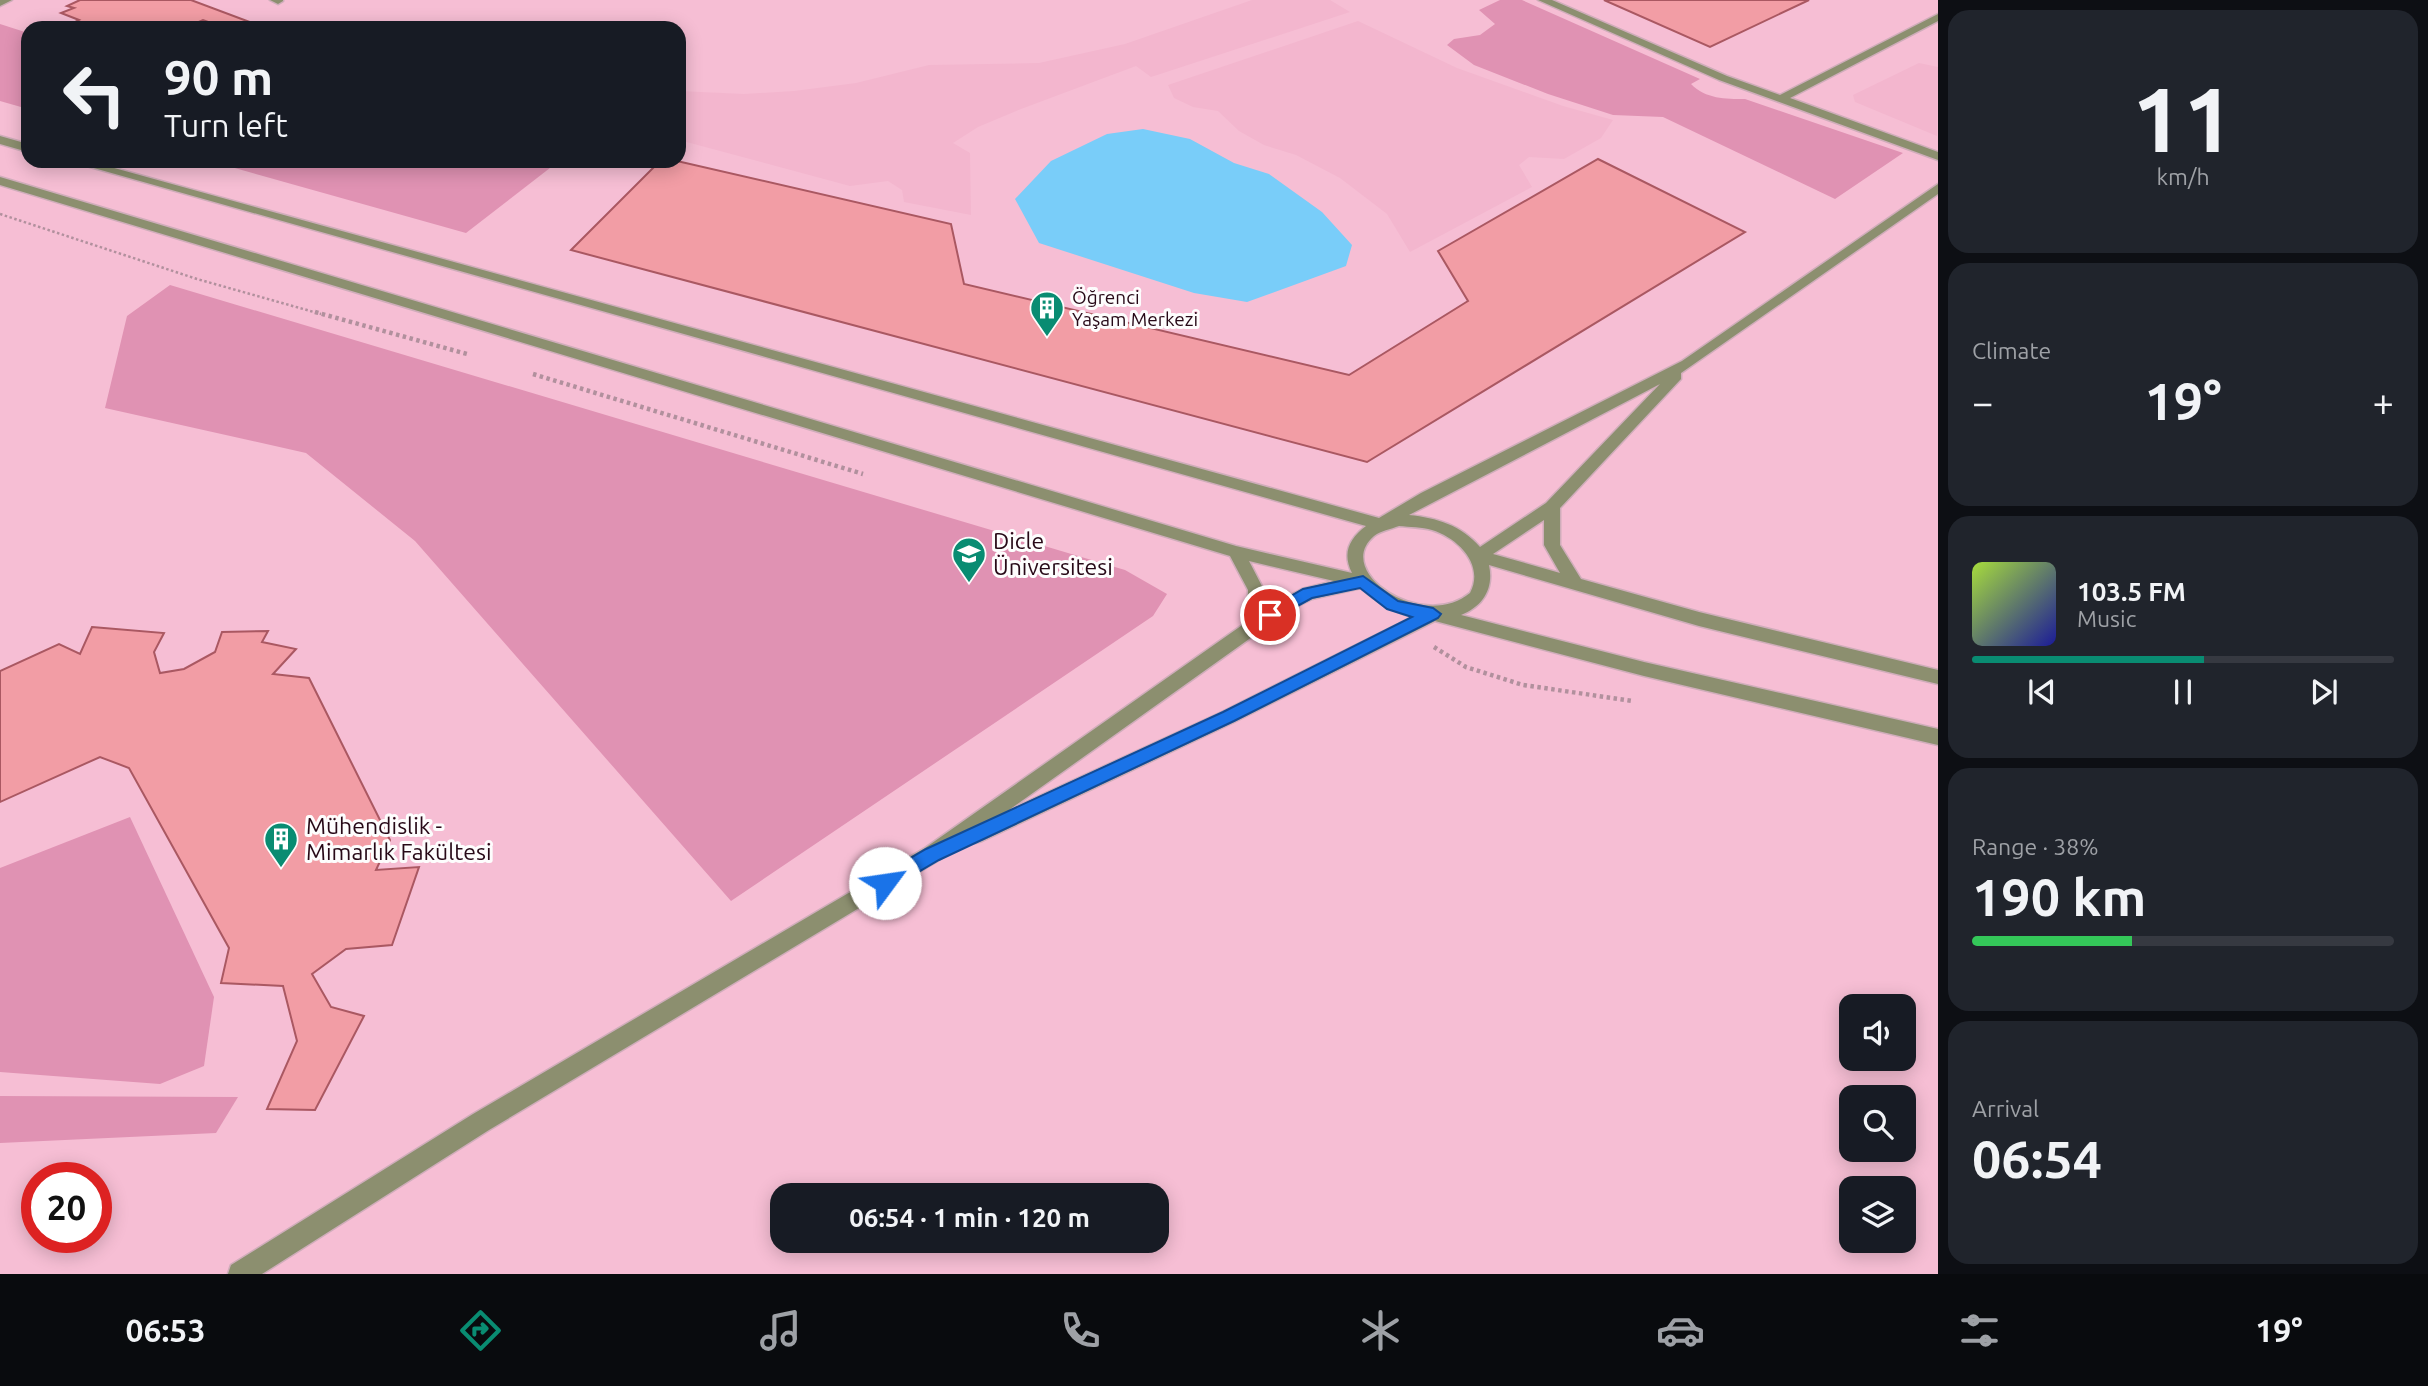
<!DOCTYPE html>
<meta charset="utf-8">
<style>
:root{--surface:#171b24;--page:#20242c;--text:#f1f3f6;--muted:#9ea1a6;--line:#363941;--accent:#098c72}
body{margin:0;font-family:Ubuntu,sans-serif;background:var(--page);color:var(--text);height:100vh;display:flex;flex-direction:column;font-size:26px;white-space:nowrap}
*{box-sizing:border-box;margin:0}
p{font-size:23px;color:var(--muted)}
.icon{flex:none;width:38px;height:38px;fill:none;stroke:currentColor;stroke-width:2;stroke-linecap:round;stroke-linejoin:round}
.map{position:relative;flex:1;overflow:hidden}
.sheet{display:flex;flex-direction:column;gap:10px;padding:10px;background:#0d0f14;width:490px}
.sheet>*{flex:none}
.guide{position:absolute;left:21px;top:21px;width:665px;height:147px;border-radius:21px;box-shadow:0 4px 18px #0003;background:#171b24;color:var(--text);overflow:hidden}
.buttons{position:absolute;left:1839px;top:994px;display:grid;gap:14px}
.buttons a{display:grid;place-items:center;width:77px;height:77px;border-radius:14px;background:var(--surface);box-shadow:0 4px 18px #0003;font-size:35px}
.speed{position:absolute;left:21px;top:1162px;display:flex;gap:14px;font-size:35px;font-weight:700;text-align:center}
.speed>*{display:grid;place-content:center;width:91px;height:91px;border-radius:50%;background:var(--surface);box-shadow:0 4px 18px #0003;line-height:1}
.speed .limit{border:10px solid #d22;background:#fff;color:#111}
.pin{position:absolute;display:grid;place-items:center;width:60px;height:60px;color:#fff;margin:-30px;border:4px solid #fff;border-radius:50%;box-shadow:0 2px 7px #0007}
.me{position:absolute;width:77px;margin:-38px;rotate:59deg;stroke-linejoin:round;filter:drop-shadow(0 0 5px #0008)}
.turn{display:flex;align-items:center;gap:24px;height:147px;padding:0 28px;font-size:32px}
.turn .icon{width:91px;height:91px;stroke-width:2.5}
.turn b{display:block;font-size:49px;line-height:60px}
.big{font-size:52px;font-weight:600;line-height:1.1}
.sheet .card{flex:1;display:flex;flex-direction:column;justify-content:center;gap:10px;min-width:0;padding:0 24px;border-radius:21px;background:var(--page)}
.sheet .dial{align-items:center;gap:0}
.dial b{font-size:91px;line-height:1}
.song{display:flex;align-items:center;gap:21px}
.cover{width:84px;height:84px;border-radius:10px;background:linear-gradient(135deg,hsl(80 70% 55%),hsl(240 70% 35%))}
.played{height:7px;border-radius:4px;background:linear-gradient(90deg,var(--accent) 55%,var(--line) 55%)}
.keys{display:flex;justify-content:space-around;direction:ltr}
.heat{display:flex;justify-content:space-between;align-items:center;font-size:38px;direction:ltr}
.charge{height:10px;border-radius:5px;background:linear-gradient(90deg,#34c759 38%,var(--line) 0)}
.trip{position:absolute;left:770px;top:1183px;width:399px;height:70px;border-radius:21px;background:var(--surface);box-shadow:0 4px 18px #0003;font-weight:600;line-height:70px;text-align:center}
.tab-bar{display:flex;height:112px;justify-content:space-around;align-items:center;background:#090b0e;color:var(--muted)}
.tab-bar .icon{width:49px;height:49px}
.tab-bar .selected{color:var(--accent)}
.tab-bar b{font-size:32px;color:var(--text)}
main{display:flex;flex:1;min-height:0}
.map>svg:first-child{display:block}
.built{fill:#f6bed4;fill-rule:evenodd}
.green{fill:#f3b6ce}
.forest{fill:#e092b3}
.water{fill:#79cdf9}
.building{fill:#f29da5;stroke:#aa5862;stroke-width:2}
.lines{fill:none;stroke-linecap:round;stroke-linejoin:round}
.minor-casing{stroke:#cfadba;stroke-width:3}
.path-far1{stroke:#b1909d;stroke-width:2.5;stroke-dasharray:2.5 2.5;stroke-linecap:butt}
.path{stroke:#b1909d;stroke-width:4.5;stroke-dasharray:3.5 3.5;stroke-linecap:butt}
.minor{fill:#8c8f6f;fill-rule:evenodd}
.route{fill:#1a73e8;stroke:#114b97;stroke-width:2}
.labels{text-anchor:middle;stroke-width:6;stroke-linejoin:round;paint-order:stroke}
.far-poi-label{font-size:19px;fill:#270917;stroke:#fdfdfd;text-anchor:start}
.poi-label{font-size:23px;fill:#270917;stroke:#fdfdfd;text-anchor:start}
</style>
<main>
<div class="map">
<svg width="1938" height="1274" viewBox="0 0 1938 1274">
<rect width="100%" height="100%" fill="#f4d1de"/>
<path class="built" d="M 0,0 L 1938,0 L 1938,1274 L 0,1274 ZM 28,28 L 679,28 L 679,161 L 28,161 ZM 1852,1006 L 1904,1006 L 1904,1059 L 1852,1059 ZM 1852,1097 L 1904,1097 L 1904,1150 L 1852,1150 ZM 37,1178 L 96,1178 L 96,1237 L 37,1237 ZM 1852,1188 L 1904,1188 L 1904,1241 L 1852,1241 ZM 782,1195 L 1157,1195 L 1157,1241 L 782,1241 Z"/>
<g class="green">
<path d="M 1252,0 L 1330,0 L 1350,12 L 1151,77 L 1136,66 L 1021,109 L 978,127 L 953,143 L 970,153 L 971,215 L 904,202 L 902,190 L 888,181 L 850,186 L 679,140 L 679,91 L 744,94 L 794,91 L 856,83 L 929,65 L 1039,63 L 1125,44 Z"/>
<path d="M 1358,21 L 1457,68 L 1563,106 L 1613,120 L 1601,138 L 1564,159 L 1529,157 L 1519,165 L 1532,187 L 1410,252 L 1387,214 L 1340,178 L 1296,155 L 1264,145 L 1239,131 L 1218,111 L 1193,107 L 1174,98 L 1168,85 Z"/>
<path d="M 1919,63 L 1938,67 L 1937,136 L 1855,102 L 1853,95 Z"/>
</g>
<g class="forest">
<path d="M 1500,0 L 1522,0 L 1700,79 L 1691,84 C 1706,99 1725,99 1745,99 L 1903,153 L 1835,199 L 1663,117 L 1613,115 L 1548,94 L 1474,65 L 1447,45 L 1454,39 L 1480,35 L 1495,24 L 1479,10 Z"/>
<path d="M 0,24 L 28,33 L 28,109 L 0,101 Z"/>
<path d="M 210,161 L 559,161 L 466,233 Z"/>
<path d="M 170,285 L 1125,570 L 1167,594 L 1153,616 L 731,901 L 415,541 L 306,453 L 105,408 L 127,316 Z"/>
<path d="M 130,817 L 214,997 L 204,1066 L 160,1084 L 0,1072 L 0,868 Z"/>
<path d="M 0,1096 L 238,1097 L 216,1133 L 0,1143 Z"/>
</g>
<path class="water" d="M 1143,129 L 1190,139 L 1234,163 L 1269,174 L 1322,212 L 1352,245 L 1346,266 L 1247,302 L 1194,293 L 1039,243 L 1015,199 L 1051,161 L 1107,134 Z"/>
<g class="building">
<path d="M 80,0 L 191,0 L 255,24 L 246,28 L 225,28 L 203,20 L 185,28 L 64,28 L 79,20 L 61,13 L 74,8 L 67,6 Z"/>
<path d="M 1604,0 L 1809,0 L 1710,47 Z"/>
<path d="M 1598,159 L 1745,232 L 1367,462 L 571,250 L 660,161 L 677,161 L 951,224 L 964,284 L 1349,375 L 1468,301 L 1438,251 Z"/>
<path d="M 92,627 L 164,633 L 154,652 L 160,673 L 184,669 L 215,652 L 222,632 L 268,631 L 262,642 L 296,649 L 273,674 L 309,678 L 390,840 L 376,870 L 419,867 L 392,945 L 346,949 L 312,974 L 331,1007 L 364,1016 L 315,1110 L 267,1109 L 297,1041 L 283,986 L 221,983 L 229,948 L 129,768 L 100,757 L 0,802 L 0,671 L 59,644 L 80,654 Z"/>
</g>
<g class="lines">
<g class="minor-casing">
<g id="minor">
<path d="M 0,0 L 12,0 L 0,6 Z"/>
<path d="M 270,0 L 283,0 L 283,1 L 278,4 Z"/>
<path d="M 1538,0 L 1552,0 L 1727,76 L 1780,95 L 1938,14 L 1938,21 L 1790,98 L 1938,152 L 1938,160 L 1719,80 Z"/>
<path d="M 0,136 L 28,144 L 28,152 L 0,144 Z"/>
<path d="M 69,161 L 89,161 L 1379,518 L 1421,493 L 1682,361 L 1938,184 L 1938,194 L 1681,373 L 1681,379 L 1560,508 L 1560,545 L 1581,579 L 1699,612 L 1938,670 L 1938,684 L 1699,626 L 1489,565 C 1494,589 1483,606 1461,615 L 1644,662 L 1938,729 L 1938,745 L 1644,676 L 1435,621 L 1234,722 L 982,841 L 975,843 L 967,840 L 939,860 L 489,1130 L 262,1274 L 228,1274 L 231,1265 L 473,1114 L 925,848 L 1248,621 L 1248,590 L 1230,556 L 0,185 L 0,177 L 1236,546 L 1352,573 C 1342,553 1349,539 1366,526 ZM 1660,384 L 1546,503 L 1480,547 C 1461,525 1437,518 1409,515 ZM 1544,520 L 1544,545 L 1560,573 L 1493,554 ZM 1399,526 C 1410,527 1422,527 1432,530 C 1458,538 1485,565 1470,593 C 1423,632 1332,572 1374,536 C 1380,531 1391,529 1399,526 ZM 1249,561 L 1334,581 L 1302,589 L 1265,609 L 1264,590 ZM 1361,588 C 1377,602 1391,611 1412,617 L 1222,712 L 1009,810 L 1290,610 L 1312,599 Z"/>
</g>
</g>
<path class="path-far1" d="M 0,214 L 197,279 L 321,314"/>
<g class="path">
<path d="M 315,312 L 467,354"/>
<path d="M 533,374 L 863,474"/>
<path d="M 1434,647 L 1466,667 L 1523,685 L 1633,701"/>
</g>
<use href="#minor" class="minor"/>
</g>
<path class="route" d="M 1363,576 L 1398,601 L 1433,608 L 1441,614 L 1438,618 L 1234,721 L 939,860 L 891,888 L 885,891 L 878,888 L 876,883 L 878,877 L 926,849 L 1223,712 L 1412,617 L 1387,609 L 1360,588 L 1312,598 L 1270,621 L 1263,615 L 1265,611 L 1303,589 Z"/>
<defs>
<g id="building-pin" transform="scale(1.75)"><path d="M0 17L-7.5 6A9.5 9.5 0 1 1 7.5 6Z" fill="#098c72" stroke="#fdfdfd"/><path d="M-4-6H4V6H1V3H-1V6H-4ZM-2.5-4.3h1.7v1.8h-1.7ZM.8-4.3h1.7v1.8H.8ZM-2.5-1h1.7V.8h-1.7ZM.8-1h1.7V.8H.8Z" fill="#fff"/></g>
<g id="university-pin" transform="scale(1.75)"><path d="M0 17L-7.5 6A9.5 9.5 0 1 1 7.5 6Z" fill="#098c72" stroke="#fdfdfd"/><path d="M0-5L7-2L0 1L-7-2ZM-4 1L0 2.5L4 1V4Q0 6-4 4Z" fill="#fff"/></g>
</defs>
<g fill-rule="evenodd">
<use href="#building-pin" x="1047" y="308"/>
<use href="#university-pin" x="969" y="554"/>
<use href="#building-pin" x="281" y="839"/>
</g>
<g class="labels">
<g class="far-poi-label">
<text x="1072" y="304">Öğrenci<tspan x="1072" dy="22">Yaşam Merkezi</tspan></text>
</g>
<g class="poi-label">
<text x="993" y="549">Dicle<tspan x="993" dy="26">Üniversitesi</tspan></text>
<text x="306" y="834">Mühendislik -<tspan x="306" dy="26">Mimarlık Fakültesi</tspan></text>
</g>
</g>
</svg>
<div class="buttons">
<a><svg class="icon" aria-label="sound" viewBox="0 0 24 24"><path d="M4 9h4l5-4v14l-5-4H4zM17 9q2 3 0 6"/></svg></a>
<a><svg class="icon" aria-label="search" viewBox="0 0 24 24"><circle cx="10" cy="10" r="6"/><path d="M15 15l6 6"/></svg></a>
<a><svg class="icon" aria-label="layers" viewBox="0 0 24 24"><path d="M12 4l9 5-9 5-9-5zM3 14l9 5 9-5"/></svg></a>
</div>
<div class="speed"><div class="limit">20</div></div>
<div class="pin" style="left:1270px;top:615px;background:#d93025"><svg class="icon" aria-label="arrive" viewBox="0 0 24 24"><path d="M6 21V4h12l-3 4 3 4H6"/></svg></div>
<svg class="me" style="left:885px;top:883px" viewBox="-20 -20 40 40"><circle r="19" fill="#fff"/><path d="M0-13L10 11 0 6-10 11z" fill="#1a73e8"/></svg>
<div class="trip">06:54 · 1 min · 120 m</div>
<div class="guide">
<div class="turn"><svg class="icon" aria-label="left" viewBox="0 0 24 24"><path d="M17 20v-9H6M10 6l-5 5 5 5"/></svg><div><b>90 m</b>Turn left</div></div>
</div>
</div>
<section class="sheet">
<div class="card dial"><b>11</b><p>km/h</p></div>
<div class="card"><p>Climate</p>
<div class="heat"><a>−</a><b class="big">19°</b><a>+</a></div>
</div>
<div class="card">
<div class="song"><i class="cover"></i><div><b>103.5 FM</b><p>Music</p></div></div>
<div class="played"></div>
<div class="keys"><svg class="icon" aria-label="previous" viewBox="0 0 24 24"><path d="M18 5L8 12l10 7zM5 5v14"/></svg><svg class="icon" aria-label="pause" viewBox="0 0 24 24"><path d="M8 5v14M16 5v14"/></svg><svg class="icon" aria-label="next" viewBox="0 0 24 24"><path d="M6 5l10 7-10 7zM19 5v14"/></svg></div>
</div>
<div class="card"><p>Range · 38%</p><b class="big">190 km</b><div class="charge"></div></div>
<div class="card"><p>Arrival</p><b class="big">06:54</b></div>
</section>
</main>
<nav class="tab-bar">
<b>06:53</b>
<svg class="icon selected" aria-label="directions" viewBox="0 0 24 24"><path d="M12 3l9 9-9 9-9-9zM9 14v-3h6M13 9l2 2-2 2"/></svg>
<svg class="icon" aria-label="music" viewBox="0 0 24 24"><path d="M9 18V5l10-2v13"/><circle cx="6" cy="18" r="3"/><circle cx="16" cy="16" r="3"/></svg>
<svg class="icon" aria-label="phone" viewBox="0 0 24 24"><path d="M5 4h4l2 5-3 2q2 4 5 5l2-3 5 2v4C11 20 4 13 5 4z"/></svg>
<svg class="icon" aria-label="climate" viewBox="0 0 24 24"><path d="M12 3v18M4 7l16 10M4 17L20 7"/></svg>
<svg class="icon" aria-label="car" viewBox="0 0 24 24"><path d="M5 17H2v-5l4-1 3-4h7l3 4 3 1v5h-3M9 17h6M6 11h13"/><circle cx="7" cy="17" r="2"/><circle cx="17" cy="17" r="2"/></svg>
<svg class="icon" aria-label="filters" viewBox="0 0 24 24"><path d="M4 7h16M4 17h16"/><circle cx="9" cy="7" r="2"/><circle cx="15" cy="17" r="2"/></svg>
<b>19°</b>
</nav>
